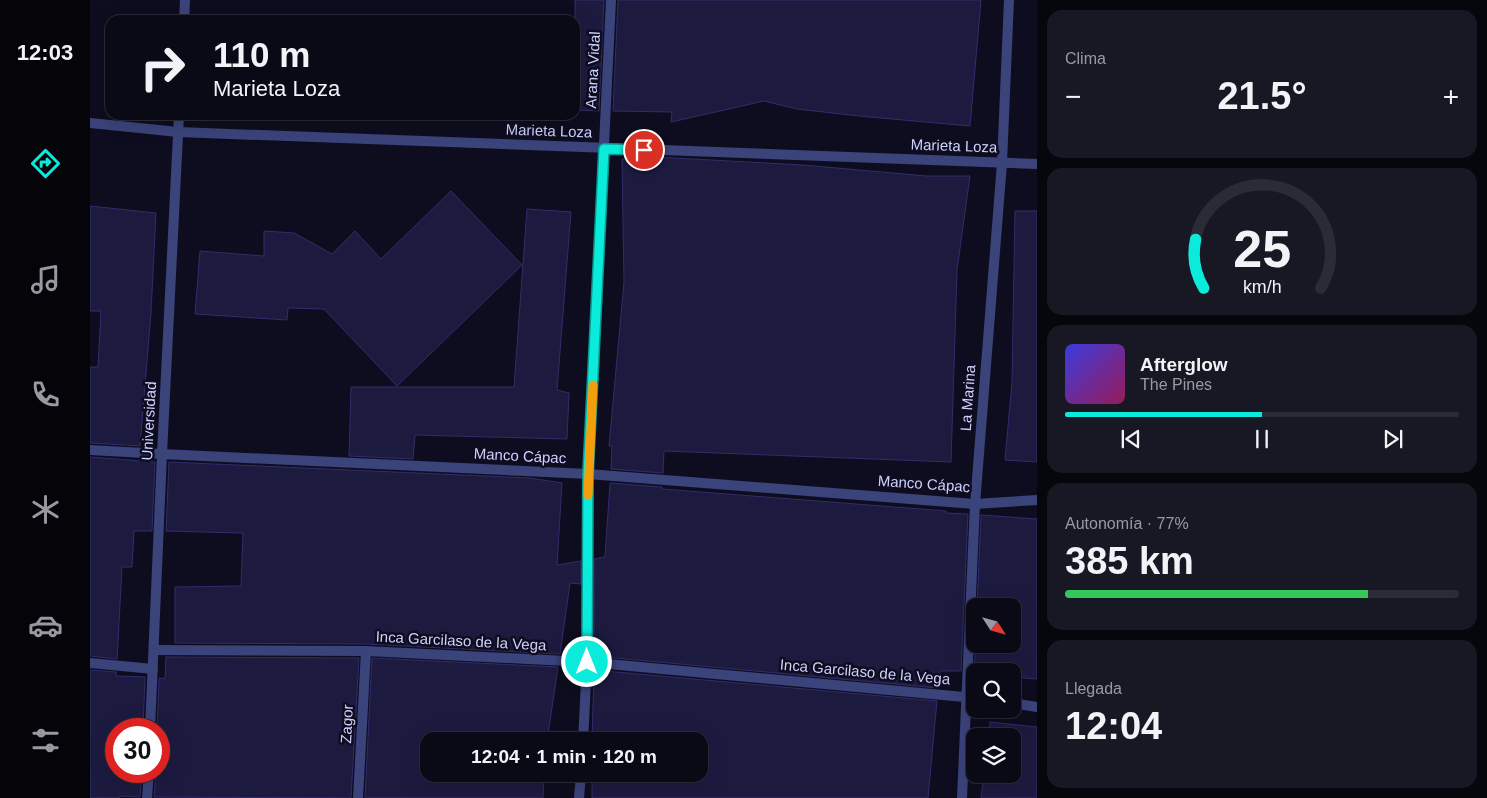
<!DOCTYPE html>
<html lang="es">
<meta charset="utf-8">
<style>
:root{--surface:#0a0a17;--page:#181824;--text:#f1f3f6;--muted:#999aa1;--line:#2a2b36;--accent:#0bebdc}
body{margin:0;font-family:Arial,sans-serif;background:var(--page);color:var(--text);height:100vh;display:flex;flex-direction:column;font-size:19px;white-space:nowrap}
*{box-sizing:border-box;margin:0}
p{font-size:16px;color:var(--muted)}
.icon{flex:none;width:28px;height:28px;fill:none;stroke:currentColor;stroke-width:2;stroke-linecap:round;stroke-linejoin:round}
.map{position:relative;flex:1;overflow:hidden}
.sheet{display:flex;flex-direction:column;gap:10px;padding:10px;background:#06060d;width:450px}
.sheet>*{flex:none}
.top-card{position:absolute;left:15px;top:15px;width:475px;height:105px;border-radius:15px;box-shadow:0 5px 20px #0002,0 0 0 1px var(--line);background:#0a0a17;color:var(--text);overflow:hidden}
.needle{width:32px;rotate:126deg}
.fabs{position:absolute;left:876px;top:598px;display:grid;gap:10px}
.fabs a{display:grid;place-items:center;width:55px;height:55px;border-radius:10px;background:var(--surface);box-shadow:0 5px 20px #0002,0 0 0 1px var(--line);font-size:25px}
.speed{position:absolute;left:15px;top:718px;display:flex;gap:10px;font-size:25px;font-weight:700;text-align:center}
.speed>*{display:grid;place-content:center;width:65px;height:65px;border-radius:50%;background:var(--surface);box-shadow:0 5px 20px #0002,0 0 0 1px var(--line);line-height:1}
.speed .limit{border:8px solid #d22;background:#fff;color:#111}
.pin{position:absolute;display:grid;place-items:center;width:42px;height:42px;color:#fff;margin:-21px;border:2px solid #fff;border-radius:50%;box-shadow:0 1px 5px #0007}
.me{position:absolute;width:55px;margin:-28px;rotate:0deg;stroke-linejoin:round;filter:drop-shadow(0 0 4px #0008)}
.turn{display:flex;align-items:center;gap:18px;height:105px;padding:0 25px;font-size:22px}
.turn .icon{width:65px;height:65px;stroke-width:2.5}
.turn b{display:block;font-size:35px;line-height:42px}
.big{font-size:38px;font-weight:600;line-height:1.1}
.sheet .tile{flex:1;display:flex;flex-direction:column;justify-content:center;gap:8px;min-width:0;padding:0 18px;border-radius:15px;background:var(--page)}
.sheet .dial{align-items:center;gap:0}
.dial svg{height:130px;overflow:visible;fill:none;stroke:var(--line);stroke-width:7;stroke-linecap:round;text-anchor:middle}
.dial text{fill:var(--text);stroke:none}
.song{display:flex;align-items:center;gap:15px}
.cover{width:60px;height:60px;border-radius:8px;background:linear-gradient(135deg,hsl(240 70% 55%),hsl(330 70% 35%))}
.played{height:5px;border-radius:2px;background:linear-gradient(90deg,var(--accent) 50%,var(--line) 50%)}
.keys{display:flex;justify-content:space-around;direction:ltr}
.heat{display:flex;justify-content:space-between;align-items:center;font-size:28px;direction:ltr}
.charge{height:8px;border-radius:4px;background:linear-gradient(90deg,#34c759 77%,var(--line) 0)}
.trip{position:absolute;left:330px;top:732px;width:288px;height:50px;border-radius:15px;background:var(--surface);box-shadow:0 5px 20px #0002,0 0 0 1px var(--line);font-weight:600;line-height:50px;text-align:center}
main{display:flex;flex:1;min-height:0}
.menu{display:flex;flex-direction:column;width:90px;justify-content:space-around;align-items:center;background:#040409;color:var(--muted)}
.menu .icon{width:35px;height:35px}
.menu .active{color:var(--accent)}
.menu b{font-size:22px;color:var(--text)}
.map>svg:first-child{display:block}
.building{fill:#1c1a3f;stroke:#302e6a}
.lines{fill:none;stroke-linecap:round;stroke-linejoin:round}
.street{stroke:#3b437b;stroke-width:10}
.route-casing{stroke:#07998f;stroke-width:12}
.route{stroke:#0bebdc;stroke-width:9}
.slow{stroke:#f59e0b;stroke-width:9}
.labels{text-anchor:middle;stroke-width:5;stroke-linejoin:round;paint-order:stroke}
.street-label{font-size:15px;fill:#ced0fd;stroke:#0e0d1f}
</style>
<main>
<nav class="menu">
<b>12:03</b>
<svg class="icon active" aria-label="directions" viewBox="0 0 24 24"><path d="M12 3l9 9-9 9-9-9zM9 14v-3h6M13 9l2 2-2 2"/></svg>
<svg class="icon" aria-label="music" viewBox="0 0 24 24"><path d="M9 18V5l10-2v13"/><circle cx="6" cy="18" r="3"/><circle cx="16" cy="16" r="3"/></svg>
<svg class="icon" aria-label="phone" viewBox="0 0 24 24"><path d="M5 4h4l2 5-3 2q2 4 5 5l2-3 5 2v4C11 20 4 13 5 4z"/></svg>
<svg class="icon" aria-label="climate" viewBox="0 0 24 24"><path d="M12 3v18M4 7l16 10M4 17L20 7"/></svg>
<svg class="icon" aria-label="car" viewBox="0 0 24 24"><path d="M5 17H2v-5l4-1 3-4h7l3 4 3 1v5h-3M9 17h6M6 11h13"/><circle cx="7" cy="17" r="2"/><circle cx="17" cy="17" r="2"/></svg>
<svg class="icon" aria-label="filters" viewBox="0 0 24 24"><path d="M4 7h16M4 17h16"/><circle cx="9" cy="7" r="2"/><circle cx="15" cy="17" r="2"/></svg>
</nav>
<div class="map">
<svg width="947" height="798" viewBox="0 0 947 798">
<rect width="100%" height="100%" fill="#0e0d1f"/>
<g class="building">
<path d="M 485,0 L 514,0 L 509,111 L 485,110 Z"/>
<path d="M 528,0 L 891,0 L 880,126 L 769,116 L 707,109 L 674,101 L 581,122 L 582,112 L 523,111 Z"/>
<path d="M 566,157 L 713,165 L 836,176 L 880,176 L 867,270 L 861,462 L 574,451 L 573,473 L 521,469 L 522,446 L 519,446 L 534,282 L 532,159 Z"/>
<path d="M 361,191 L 432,265 L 307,386 L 234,309 L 198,308 L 197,320 L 105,314 L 110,251 L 174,256 L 174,231 L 204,233 L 242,254 L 265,231 L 291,259 Z"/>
<path d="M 0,206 L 66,213 L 61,312 L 50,446 L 0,443 L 0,367 L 8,367 L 11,311 L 0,311 Z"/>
<path d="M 437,209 L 481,212 L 467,390 L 479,393 L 477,439 L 325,435 L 323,459 L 259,456 L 261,387 L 424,387 Z"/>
<path d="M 925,211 L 947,211 L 947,462 L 915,460 L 922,382 Z"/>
<path d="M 0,457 L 65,462 L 62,531 L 44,531 L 42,567 L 32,567 L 27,659 L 0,656 Z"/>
<path d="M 79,462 L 440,478 L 472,483 L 467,565 L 491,561 L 491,584 L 480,583 L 470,654 L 276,644 L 85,643 L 85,587 L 151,586 L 153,533 L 76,531 Z"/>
<path d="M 520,483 L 572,487 L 572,489 L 856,511 L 856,513 L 878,514 L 871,671 L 850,671 L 848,688 L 504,656 L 504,559 L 515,557 Z"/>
<path d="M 891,515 L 947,519 L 947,679 L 922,677 L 922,671 L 884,671 L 886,644 L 922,644 L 922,606 L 887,606 Z"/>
<path d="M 76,657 L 269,658 L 261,798 L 64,797 L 66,771 L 69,771 L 69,729 L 67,729 L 69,678 L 75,679 Z"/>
<path d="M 282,658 L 468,667 L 457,741 L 339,741 L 339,774 L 454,774 L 453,798 L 275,798 Z"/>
<path d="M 0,670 L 26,672 L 26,676 L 55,677 L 53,729 L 26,729 L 26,771 L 52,771 L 50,797 L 30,796 L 29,798 L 0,798 Z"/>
<path d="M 504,670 L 847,701 L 838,798 L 502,798 L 502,774 L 609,774 L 609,741 L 502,741 Z"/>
<path d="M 900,722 L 947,727 L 947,798 L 891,798 L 894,774 L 922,774 L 922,736 L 899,736 Z"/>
</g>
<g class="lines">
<g class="street">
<path d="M 94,20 L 95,0"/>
<path d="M 0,123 L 88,132 L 947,164"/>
<path d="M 0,450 L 72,454 L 498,474 L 885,504 L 947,500"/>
<path d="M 64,650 L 276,651 L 497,662 L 885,698"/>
<path d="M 0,663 L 63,669"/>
<path d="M 922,703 L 947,707"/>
<path d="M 60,729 L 72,454 L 89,115"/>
<path d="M 493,741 L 497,662 L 498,474 L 521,0"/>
<path d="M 57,798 L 59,771"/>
<path d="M 268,798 L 276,651"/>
<path d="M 489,798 L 491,774"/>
<path d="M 872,798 L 885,504 L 912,163 L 919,0"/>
</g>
</g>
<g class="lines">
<g class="route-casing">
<path id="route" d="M 497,662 L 498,474 L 514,149 L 554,150"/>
</g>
<use href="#route" class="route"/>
<path class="slow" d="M 498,495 L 503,385"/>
</g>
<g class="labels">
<g class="street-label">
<text transform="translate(503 70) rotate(-87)" y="5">Arana Vidal</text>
<text transform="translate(459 131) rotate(2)" y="5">Marieta Loza</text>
<text transform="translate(864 146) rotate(2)" y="5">Marieta Loza</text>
<text transform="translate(878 398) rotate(-86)" y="5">La Marina</text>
<text transform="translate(59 421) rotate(-87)" y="5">Universidad</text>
<text transform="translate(430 456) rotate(3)" y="5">Manco Cápac</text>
<text transform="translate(834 484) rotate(4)" y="5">Manco Cápac</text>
<text transform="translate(371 641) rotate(3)" y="5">Inca Garcilaso de la Vega</text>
<text transform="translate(775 672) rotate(5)" y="5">Inca Garcilaso de la Vega</text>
<text transform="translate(257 724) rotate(-87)" y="5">Zagor</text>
</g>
</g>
</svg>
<div class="fabs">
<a><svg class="needle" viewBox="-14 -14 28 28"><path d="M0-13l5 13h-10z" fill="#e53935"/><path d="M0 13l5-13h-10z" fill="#999aa1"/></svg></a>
<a><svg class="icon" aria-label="search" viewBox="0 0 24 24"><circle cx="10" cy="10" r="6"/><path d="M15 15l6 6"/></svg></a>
<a><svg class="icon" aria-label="layers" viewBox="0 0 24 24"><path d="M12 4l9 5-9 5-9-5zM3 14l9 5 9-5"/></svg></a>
</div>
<div class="speed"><div class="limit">30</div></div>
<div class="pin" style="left:554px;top:150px;background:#d93025"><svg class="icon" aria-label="arrive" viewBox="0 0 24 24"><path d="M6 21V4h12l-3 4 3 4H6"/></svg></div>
<svg class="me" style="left:497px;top:662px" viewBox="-20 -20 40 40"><circle r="17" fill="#0bebdc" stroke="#fff" stroke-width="3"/><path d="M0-11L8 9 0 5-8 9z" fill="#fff"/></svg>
<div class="trip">12:04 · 1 min · 120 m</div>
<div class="top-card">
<div class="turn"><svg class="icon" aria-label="right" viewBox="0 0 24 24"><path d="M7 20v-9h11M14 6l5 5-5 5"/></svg><div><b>110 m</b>Marieta Loza</div></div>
</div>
</div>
<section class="sheet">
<div class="tile"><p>Clima</p>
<div class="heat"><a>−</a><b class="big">21.5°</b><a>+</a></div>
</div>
<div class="tile dial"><svg viewBox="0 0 100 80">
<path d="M14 69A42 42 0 1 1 86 69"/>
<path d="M14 69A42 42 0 0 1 9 39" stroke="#0bebdc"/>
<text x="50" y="56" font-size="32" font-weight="700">25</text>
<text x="50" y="72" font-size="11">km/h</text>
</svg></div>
<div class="tile">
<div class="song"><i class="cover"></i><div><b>Afterglow</b><p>The Pines</p></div></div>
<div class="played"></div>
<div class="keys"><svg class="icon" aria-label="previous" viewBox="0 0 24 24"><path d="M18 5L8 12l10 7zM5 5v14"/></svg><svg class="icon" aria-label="pause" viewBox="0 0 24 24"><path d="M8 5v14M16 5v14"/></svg><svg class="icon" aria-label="next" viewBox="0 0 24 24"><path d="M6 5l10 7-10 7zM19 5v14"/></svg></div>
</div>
<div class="tile"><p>Autonomía · 77%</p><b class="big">385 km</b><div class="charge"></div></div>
<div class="tile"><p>Llegada</p><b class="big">12:04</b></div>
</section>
</main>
